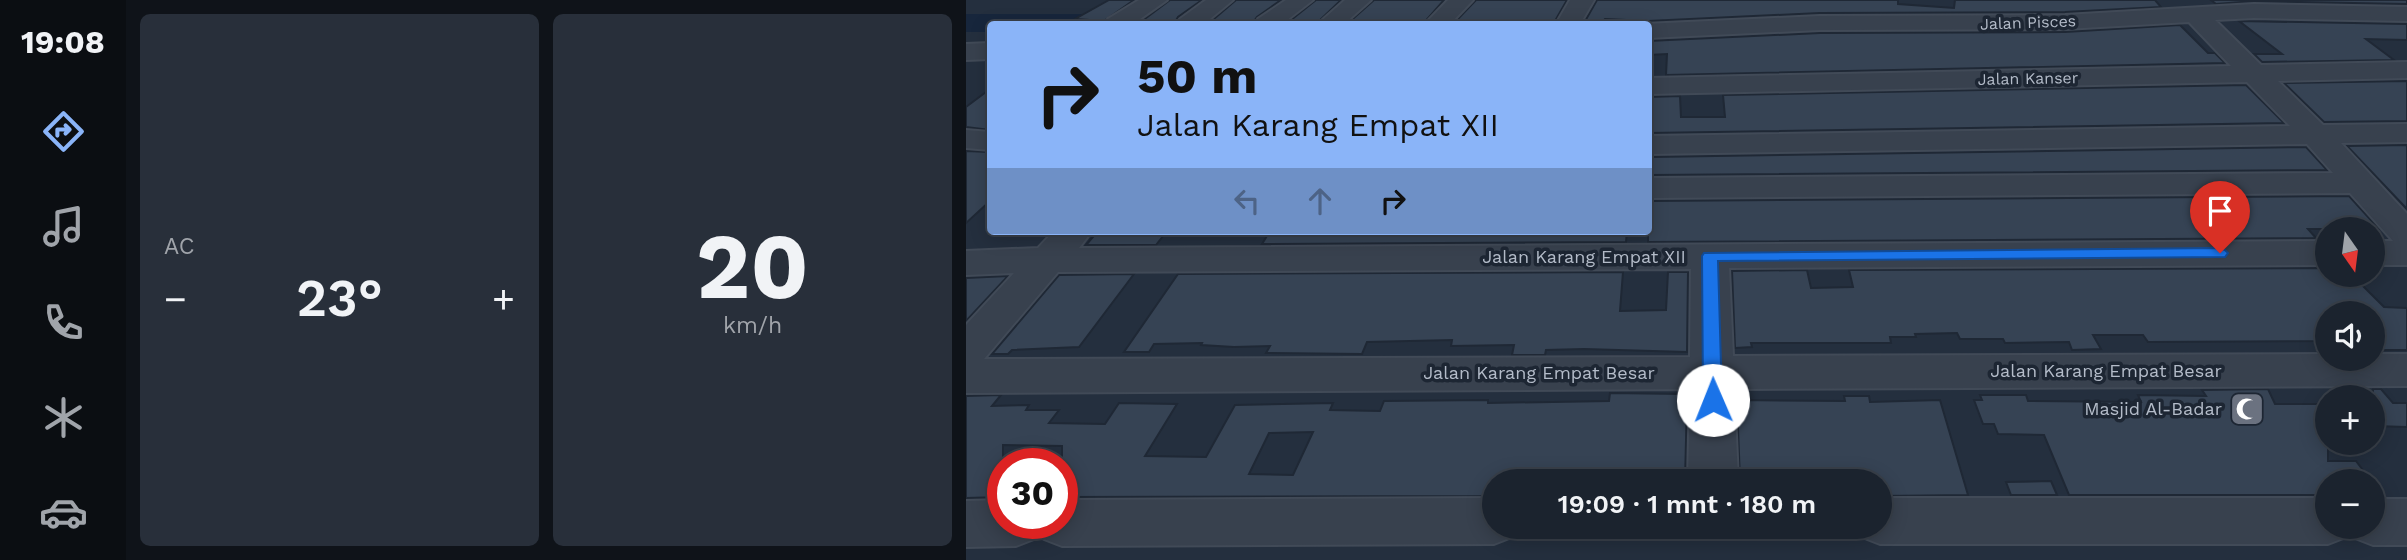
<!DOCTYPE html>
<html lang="id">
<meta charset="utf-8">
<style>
:root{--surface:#1b232e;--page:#282f3a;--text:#f1f3f6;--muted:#a0a4aa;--line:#39404a;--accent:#8ab4f8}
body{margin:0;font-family:"Work Sans",sans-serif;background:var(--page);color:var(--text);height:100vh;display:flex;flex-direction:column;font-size:26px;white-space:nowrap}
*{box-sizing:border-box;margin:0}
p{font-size:23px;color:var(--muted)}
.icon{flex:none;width:38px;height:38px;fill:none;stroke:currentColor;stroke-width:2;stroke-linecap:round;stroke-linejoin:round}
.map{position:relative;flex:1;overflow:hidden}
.panel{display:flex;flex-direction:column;gap:14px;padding:14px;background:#0f1319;width:840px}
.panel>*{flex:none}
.hud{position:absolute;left:21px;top:21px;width:665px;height:214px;border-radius:7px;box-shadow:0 4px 18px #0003,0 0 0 2px var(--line);background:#8ab4f8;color:#111;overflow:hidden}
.needle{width:46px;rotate:166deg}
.tools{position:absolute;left:1349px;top:217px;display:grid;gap:14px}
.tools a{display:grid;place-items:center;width:70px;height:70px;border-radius:50%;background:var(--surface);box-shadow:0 4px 18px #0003,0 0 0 2px var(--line);font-size:35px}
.speed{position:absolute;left:21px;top:448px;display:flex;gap:14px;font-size:35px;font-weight:700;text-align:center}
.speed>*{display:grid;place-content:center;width:91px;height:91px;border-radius:50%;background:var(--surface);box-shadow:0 4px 18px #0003,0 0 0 2px var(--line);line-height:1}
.speed .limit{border:10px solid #d22;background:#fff;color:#111}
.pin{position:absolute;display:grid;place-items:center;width:60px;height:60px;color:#fff;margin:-72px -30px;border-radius:50% 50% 50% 0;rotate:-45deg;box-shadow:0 0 7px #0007}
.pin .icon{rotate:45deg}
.me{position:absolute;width:77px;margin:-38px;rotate:359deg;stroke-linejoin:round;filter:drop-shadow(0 0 5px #0008)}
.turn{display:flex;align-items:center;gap:24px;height:147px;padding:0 35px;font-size:32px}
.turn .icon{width:91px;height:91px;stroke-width:2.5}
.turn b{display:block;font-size:49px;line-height:60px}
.lanes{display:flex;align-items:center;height:66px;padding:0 35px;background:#0003;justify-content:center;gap:35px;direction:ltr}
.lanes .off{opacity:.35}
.big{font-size:52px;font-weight:600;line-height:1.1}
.panel .card{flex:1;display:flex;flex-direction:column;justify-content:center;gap:10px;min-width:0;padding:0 24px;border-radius:10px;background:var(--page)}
.panel .dial{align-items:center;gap:0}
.dial b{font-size:91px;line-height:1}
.heat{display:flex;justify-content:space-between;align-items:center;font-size:38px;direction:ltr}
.panel .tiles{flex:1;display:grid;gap:14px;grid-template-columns:repeat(2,1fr)}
.trip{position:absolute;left:516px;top:469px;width:410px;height:70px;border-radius:35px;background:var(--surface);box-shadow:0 4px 18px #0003,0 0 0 2px var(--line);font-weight:600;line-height:70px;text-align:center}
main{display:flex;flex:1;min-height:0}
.tab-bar{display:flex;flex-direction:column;width:126px;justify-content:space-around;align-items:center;background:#0b0e12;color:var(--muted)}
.tab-bar .icon{width:49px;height:49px}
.tab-bar .current{color:var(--accent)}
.tab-bar b{font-size:32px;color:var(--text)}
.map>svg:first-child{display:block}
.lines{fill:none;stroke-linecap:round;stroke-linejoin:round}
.river{fill:#17263c;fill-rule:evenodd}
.building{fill:#364354;stroke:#1f2835;stroke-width:2;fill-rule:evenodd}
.minor-casing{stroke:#414a57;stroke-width:4}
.minor{fill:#38414e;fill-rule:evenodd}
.route{fill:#1a73e8;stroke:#114b97;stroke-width:2}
.labels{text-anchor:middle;stroke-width:7;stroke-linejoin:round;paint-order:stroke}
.far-street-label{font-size:16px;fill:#b4bcc9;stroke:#1d2633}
.street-label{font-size:18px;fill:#b4bcc9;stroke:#1d2633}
.poi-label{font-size:18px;fill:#b4bcc9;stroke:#1d2633;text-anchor:end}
</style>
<main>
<nav class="tab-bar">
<b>19:08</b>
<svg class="icon current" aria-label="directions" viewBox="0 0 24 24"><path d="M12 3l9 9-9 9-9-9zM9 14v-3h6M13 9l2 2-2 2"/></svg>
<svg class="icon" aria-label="music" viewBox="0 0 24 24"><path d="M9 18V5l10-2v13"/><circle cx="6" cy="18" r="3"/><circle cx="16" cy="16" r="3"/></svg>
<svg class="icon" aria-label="phone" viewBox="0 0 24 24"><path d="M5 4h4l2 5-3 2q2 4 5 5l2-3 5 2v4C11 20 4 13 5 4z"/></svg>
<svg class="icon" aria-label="climate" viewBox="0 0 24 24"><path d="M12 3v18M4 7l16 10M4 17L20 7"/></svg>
<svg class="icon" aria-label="car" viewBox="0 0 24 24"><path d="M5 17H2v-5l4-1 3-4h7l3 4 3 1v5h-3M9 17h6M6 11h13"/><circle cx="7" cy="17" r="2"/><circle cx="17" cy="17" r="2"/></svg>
</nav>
<section class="panel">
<div class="tiles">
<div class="card"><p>AC</p>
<div class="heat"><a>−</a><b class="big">23°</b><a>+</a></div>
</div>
<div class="card dial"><b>20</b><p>km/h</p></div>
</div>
</section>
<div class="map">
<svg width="1441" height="560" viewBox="0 0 1441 560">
<rect width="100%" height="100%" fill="#242f3e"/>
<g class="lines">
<path class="river" d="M 0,14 L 220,14 L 231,17 L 235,23 L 24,24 L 24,32 L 0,32 Z"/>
</g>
<g class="building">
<path d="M 143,0 L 168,0 L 138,21 L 109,19 Z"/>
<path d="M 204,0 L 236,0 L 212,17 L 208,24 L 172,24 Z"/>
<path d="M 270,0 L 315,0 L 291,17 L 286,24 L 242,24 Z"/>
<path d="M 350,0 L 375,0 L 350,24 L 320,24 Z"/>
<path d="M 408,0 L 478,0 L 457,24 L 381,24 Z"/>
<path d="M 510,0 L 601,0 L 589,21 L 575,20 L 571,24 L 487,24 Z"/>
<path d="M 631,0 L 932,0 L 932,4 L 988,8 L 989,0 L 1189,0 L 1195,7 L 1099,12 L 854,13 L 682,21 L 639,19 L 635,24 L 618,23 Z"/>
<path d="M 1245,0 L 1441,0 L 1441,4 L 1288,1 L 1250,4 Z"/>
<path d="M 1273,21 L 1441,24 L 1441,40 L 1400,39 L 1428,60 L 1296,62 L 1288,54 L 1316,54 Z"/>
<path d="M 1214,25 L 1242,53 L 1249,53 L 1259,63 L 700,75 L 701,54 L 682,55 L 682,41 L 854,33 L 1099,32 Z"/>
<path d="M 1441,81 L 1441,121 L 1358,122 L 1318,83 Z"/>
<path d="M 1280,85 L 1318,123 L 682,133 L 682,97 L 714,96 L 715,117 L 759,117 L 757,95 Z"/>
<path d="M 24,89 L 24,130 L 0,127 L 0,107 Z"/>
<path d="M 1441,145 L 1441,209 L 1381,146 Z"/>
<path d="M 1340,147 L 1361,170 L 685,175 L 685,157 Z"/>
<path d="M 0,151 L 24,152 L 24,201 L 0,223 Z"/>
<path d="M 1383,196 L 1413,229 L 1342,229 L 1350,238 L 682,242 L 682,201 Z"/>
<path d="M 132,231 L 201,231 L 190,245 L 120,245 Z"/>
<path d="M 304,231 L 415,232 L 661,231 L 660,242 L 296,244 Z"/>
<path d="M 1362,268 L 1362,275 L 1386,275 L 1418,307 L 1441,308 L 1441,350 L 1407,350 L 1407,313 L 1362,313 L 1362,341 L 1182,342 L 1177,335 L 1127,335 L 1135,349 L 1106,350 L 1103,342 L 1039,343 L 1037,339 L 994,339 L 991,333 L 949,334 L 950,337 L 924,337 L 925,343 L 785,343 L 786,347 L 769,348 L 766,271 L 841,270 L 845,288 L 887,287 L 883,270 Z"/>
<path d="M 657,272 L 654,311 L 700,310 L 702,272 L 722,272 L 721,352 L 618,349 L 580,350 L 579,355 L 546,355 L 548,345 L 485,346 L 486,340 L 401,342 L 396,354 L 300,353 L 304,346 L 268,347 L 235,345 L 236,343 L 188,344 L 183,352 L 158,352 L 212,274 Z"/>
<path d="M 168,274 L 113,347 L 46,350 L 42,354 L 26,354 L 93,275 Z"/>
<path d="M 42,276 L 0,321 L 0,278 Z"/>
<path d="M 1302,389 L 1309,404 L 1362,404 L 1362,461 L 1390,461 L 1405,481 L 1362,481 L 1362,495 L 1103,495 L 1078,435 L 1032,434 L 1028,424 L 1017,424 L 1008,400 L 1016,400 L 1014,395 L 1060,395 L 1062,401 L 1175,402 L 1172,395 L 1240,396 L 1236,390 Z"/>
<path d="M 1407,389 L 1415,389 L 1427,403 L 1441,403 L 1441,427 L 1407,426 Z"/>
<path d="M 644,393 L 716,394 L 716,399 L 721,399 L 719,481 L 528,481 L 528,496 L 96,497 L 96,446 L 37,445 L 37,497 L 0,498 L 0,396 L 35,395 L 26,406 L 63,405 L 60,410 L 93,410 L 83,423 L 139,424 L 153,403 L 211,404 L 179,456 L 240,457 L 269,405 L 367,403 L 364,410 L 414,411 L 418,401 L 522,400 L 522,403 L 643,401 ZM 347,432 L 327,475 L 283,474 L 303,433 Z"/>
<path d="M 878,396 L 903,396 L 904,402 L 974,400 L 1002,495 L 914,496 L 914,481 L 774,481 L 771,400 L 879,401 Z"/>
<path d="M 1085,481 L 1091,495 L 1045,495 L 1040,482 Z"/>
</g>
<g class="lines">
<g class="minor-casing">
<g id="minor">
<path d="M 173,0 L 201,0 L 167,24 L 139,24 L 142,19 Z"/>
<path d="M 240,0 L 267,0 L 238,24 L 211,24 L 214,19 Z"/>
<path d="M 320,0 L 347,0 L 316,24 L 289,24 L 292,19 Z"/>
<path d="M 379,0 L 405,0 L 378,24 L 352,24 Z"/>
<path d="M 482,0 L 507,0 L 484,24 L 459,24 Z"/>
<path d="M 604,0 L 628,0 L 614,24 L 590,24 Z"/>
<path d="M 1288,4 L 1441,7 L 1441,21 L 1288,18 L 1249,20 L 1295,65 L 1441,62 L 1441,78 L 1312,81 L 1357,125 L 1441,124 L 1441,142 L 1375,143 L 1441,214 L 1441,265 L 1407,265 L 1407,241 L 1427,241 L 1384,193 L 682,198 L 682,178 L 1367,173 L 1341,144 L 682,154 L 682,136 L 1324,126 L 1281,82 L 682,94 L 682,78 L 1265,66 L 1223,22 L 1099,29 L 854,30 L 682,38 L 682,24 L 678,24 L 854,16 L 1099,15 Z"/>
<path d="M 24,43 L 24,59 L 0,60 L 0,44 Z"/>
<path d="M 0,130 L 24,132 L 24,150 L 0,148 Z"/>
<path d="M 88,231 L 126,231 L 113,248 L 1362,241 L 1362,265 L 763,268 L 767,356 L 1362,354 L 1362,359 L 1407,359 L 1407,354 L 1441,354 L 1441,386 L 768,389 L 772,481 L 722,481 L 724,389 L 0,393 L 0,325 L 48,273 L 0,275 L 0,251 L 72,248 ZM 725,269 L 724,357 L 18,359 L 92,272 Z"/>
<path d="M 528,498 L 528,527 L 551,527 L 546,537 L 528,544 L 96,546 L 78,539 L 73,529 L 68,539 L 50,546 L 0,547 L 0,501 L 37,500 L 37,523 L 96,523 L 96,500 Z"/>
<path d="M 914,498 L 1362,498 L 1362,527 L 1407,527 L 1407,499 L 1441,499 L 1441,545 L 1407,545 L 1389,538 L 1384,529 L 1380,537 L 1362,544 L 914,544 L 896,537 L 891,527 L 914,527 Z"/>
</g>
</g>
<use href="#minor" class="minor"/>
</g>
<path class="route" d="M 1254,248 L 1259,250 L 1262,253 L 1259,257 L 752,261 L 756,400 L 753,405 L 747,407 L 740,405 L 737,400 L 736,256 L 738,253 Z"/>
<defs>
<g id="mosque-square" transform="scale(1.75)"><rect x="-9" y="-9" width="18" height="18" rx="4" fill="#6b7280" stroke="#1d2633"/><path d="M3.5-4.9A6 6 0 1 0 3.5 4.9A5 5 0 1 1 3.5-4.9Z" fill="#fff"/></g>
</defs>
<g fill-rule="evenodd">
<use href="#mosque-square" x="1281" y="409"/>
</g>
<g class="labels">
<g class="far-street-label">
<text transform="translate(1062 22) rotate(-2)" y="6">Jalan Pisces</text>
<text transform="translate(1062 78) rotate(-1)" y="6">Jalan Kanser</text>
</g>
<g class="street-label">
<text x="618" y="263">Jalan Karang Empat XII</text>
<text x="1140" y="377">Jalan Karang Empat Besar</text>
<text x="573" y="379">Jalan Karang Empat Besar</text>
</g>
<g class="poi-label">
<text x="1256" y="415">Masjid Al-Badar</text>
</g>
</g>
</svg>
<div class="tools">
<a><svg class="needle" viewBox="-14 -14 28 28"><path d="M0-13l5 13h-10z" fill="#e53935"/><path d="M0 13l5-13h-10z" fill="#a0a4aa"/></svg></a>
<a><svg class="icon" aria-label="sound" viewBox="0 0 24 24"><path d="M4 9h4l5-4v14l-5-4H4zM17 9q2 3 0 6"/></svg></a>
<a>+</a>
<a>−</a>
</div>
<div class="speed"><div class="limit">30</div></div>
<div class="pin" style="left:1254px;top:253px;background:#d93025"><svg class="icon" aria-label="arrive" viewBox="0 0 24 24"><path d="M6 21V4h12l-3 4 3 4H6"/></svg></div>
<svg class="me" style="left:747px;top:400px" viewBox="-20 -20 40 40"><circle r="19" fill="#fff"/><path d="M0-13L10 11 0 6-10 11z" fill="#1a73e8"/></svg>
<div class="trip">19:09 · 1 mnt · 180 m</div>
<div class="hud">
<div class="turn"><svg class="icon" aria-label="right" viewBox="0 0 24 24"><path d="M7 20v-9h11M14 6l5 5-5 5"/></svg><div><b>50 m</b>Jalan Karang Empat XII</div></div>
<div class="lanes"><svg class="icon off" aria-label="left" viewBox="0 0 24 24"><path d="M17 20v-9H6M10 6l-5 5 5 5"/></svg><svg class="icon off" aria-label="ahead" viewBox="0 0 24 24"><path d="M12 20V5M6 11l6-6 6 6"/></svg><svg class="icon" aria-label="right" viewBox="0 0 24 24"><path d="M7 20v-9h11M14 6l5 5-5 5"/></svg></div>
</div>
</div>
</main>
